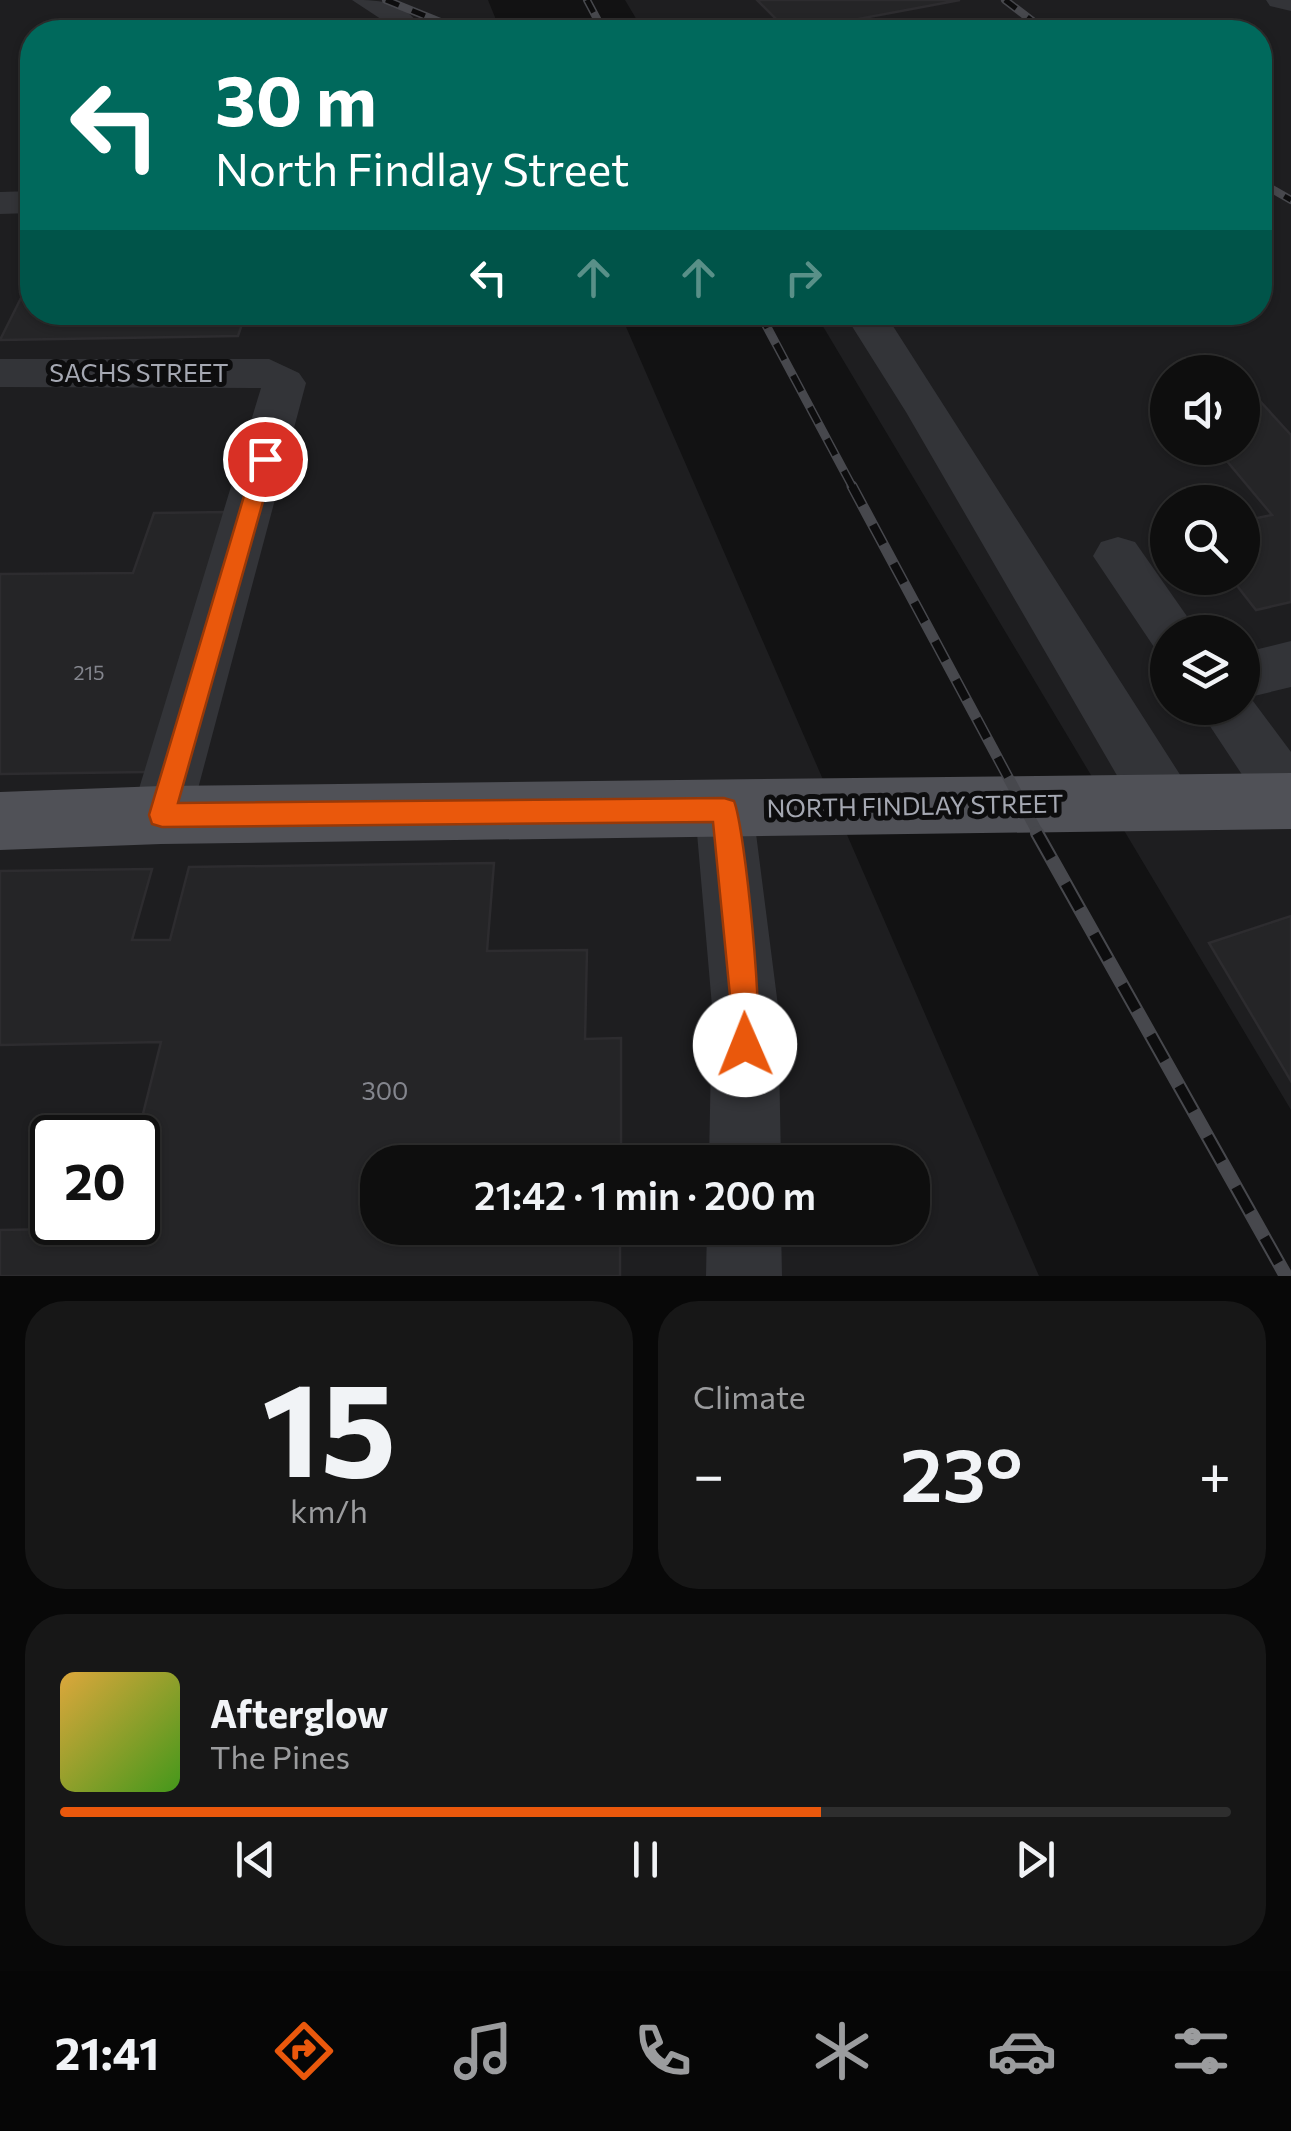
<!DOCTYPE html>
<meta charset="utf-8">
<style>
:root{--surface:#0e0e0e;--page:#171717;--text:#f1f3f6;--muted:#9b9c9e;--line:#2e2e2e;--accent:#ea580c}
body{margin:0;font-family:Commissioner,sans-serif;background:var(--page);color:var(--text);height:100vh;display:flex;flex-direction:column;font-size:38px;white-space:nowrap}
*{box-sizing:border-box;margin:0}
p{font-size:32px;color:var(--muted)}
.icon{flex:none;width:55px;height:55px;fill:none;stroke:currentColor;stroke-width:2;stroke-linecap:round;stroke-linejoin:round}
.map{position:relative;height:1276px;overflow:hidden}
.details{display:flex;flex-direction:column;gap:25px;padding:25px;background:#080808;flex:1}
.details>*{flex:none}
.banner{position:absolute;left:20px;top:20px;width:1252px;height:305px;border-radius:40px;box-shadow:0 2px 8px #0004,0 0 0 2px var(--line);background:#00695c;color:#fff;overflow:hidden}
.fabs{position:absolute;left:1150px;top:355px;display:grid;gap:20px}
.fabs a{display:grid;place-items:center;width:110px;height:110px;border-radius:50%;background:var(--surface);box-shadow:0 2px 8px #0004,0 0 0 2px var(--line);font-size:50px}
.speed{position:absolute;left:30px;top:1115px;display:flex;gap:20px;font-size:50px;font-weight:700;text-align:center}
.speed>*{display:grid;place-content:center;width:130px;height:130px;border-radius:50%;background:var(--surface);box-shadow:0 2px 8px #0004,0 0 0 2px var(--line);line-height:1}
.speed .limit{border:5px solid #111;border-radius:15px;background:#fff;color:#111}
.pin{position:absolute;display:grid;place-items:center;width:85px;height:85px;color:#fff;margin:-42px;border:5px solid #fff;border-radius:50%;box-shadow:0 2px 10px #0007}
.me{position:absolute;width:110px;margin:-55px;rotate:359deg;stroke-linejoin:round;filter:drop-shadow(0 0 8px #0008)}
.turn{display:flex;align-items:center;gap:35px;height:210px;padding:0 30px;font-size:45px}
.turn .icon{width:130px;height:130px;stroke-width:2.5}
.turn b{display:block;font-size:70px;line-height:85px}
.lanes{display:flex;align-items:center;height:95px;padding:0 30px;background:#0003;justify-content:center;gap:50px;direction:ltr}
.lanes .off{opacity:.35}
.big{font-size:75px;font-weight:600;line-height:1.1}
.details .tile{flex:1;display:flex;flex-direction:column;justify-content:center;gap:15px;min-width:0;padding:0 35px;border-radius:40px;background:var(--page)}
.details .dial{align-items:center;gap:0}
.dial b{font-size:130px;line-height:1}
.song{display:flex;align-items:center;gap:30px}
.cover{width:120px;height:120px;border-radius:15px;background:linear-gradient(135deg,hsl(40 70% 55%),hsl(100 70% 35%))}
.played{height:10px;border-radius:5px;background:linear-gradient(90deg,var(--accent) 65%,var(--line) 65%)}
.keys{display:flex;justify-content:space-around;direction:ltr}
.heat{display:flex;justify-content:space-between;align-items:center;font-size:55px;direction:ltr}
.details .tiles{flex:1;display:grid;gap:25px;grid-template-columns:1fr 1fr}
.tile:last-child{grid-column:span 2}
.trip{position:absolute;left:360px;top:1145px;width:570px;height:100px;border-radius:40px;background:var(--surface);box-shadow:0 2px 8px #0004,0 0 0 2px var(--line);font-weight:600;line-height:100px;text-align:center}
.dock{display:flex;height:160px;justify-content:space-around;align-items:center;background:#060606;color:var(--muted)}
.dock .icon{width:70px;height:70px}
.dock .on{color:var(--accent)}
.dock b{font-size:45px;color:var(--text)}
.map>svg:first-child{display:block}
.built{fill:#1e1e20;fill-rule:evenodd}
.building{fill:#252527;stroke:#2d2c2f;stroke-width:2.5}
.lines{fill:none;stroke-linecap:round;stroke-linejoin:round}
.minor{fill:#333438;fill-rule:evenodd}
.major{fill:#505157;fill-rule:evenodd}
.rail-far3-casing{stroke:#47484d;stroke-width:8}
.rail-far2-casing{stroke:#47484d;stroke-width:9}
.rail-far1-casing{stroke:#47484d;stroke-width:11}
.rail-casing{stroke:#47484d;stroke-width:14}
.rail-far3{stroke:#0d0d0e;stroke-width:5;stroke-dasharray:14;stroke-linecap:butt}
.rail-far2{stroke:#0d0d0e;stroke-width:6;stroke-dasharray:18;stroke-linecap:butt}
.rail-far1{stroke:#0d0d0e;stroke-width:8;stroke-dasharray:22;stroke-linecap:butt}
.rail{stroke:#0d0d0e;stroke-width:10;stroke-dasharray:29;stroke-linecap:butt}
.route{fill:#ea580c;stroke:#983908;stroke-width:2.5}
.labels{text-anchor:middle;stroke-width:10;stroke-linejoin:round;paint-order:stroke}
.number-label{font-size:20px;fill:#84868e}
.street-label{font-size:25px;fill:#a5a8b2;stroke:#0d0d0e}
.near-number-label{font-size:25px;fill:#84868e}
</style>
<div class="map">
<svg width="1291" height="1276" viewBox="0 0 1291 1276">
<rect width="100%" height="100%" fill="#121213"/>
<g class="built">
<path d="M 0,0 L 488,0 L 501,32 L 32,32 L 32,312 L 620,313 L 1039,1276 L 0,1276 ZM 52,1138 L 138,1138 L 138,1222 L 52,1222 ZM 378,1162 L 912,1162 L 912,1228 L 378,1228 Z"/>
<path d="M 625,0 L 1291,0 L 1291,1110 L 815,313 L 1260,312 L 1260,32 L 644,32 ZM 1168,372 L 1242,372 L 1242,448 L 1168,448 ZM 1168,502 L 1242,502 L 1242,578 L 1168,578 ZM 1168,632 L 1242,632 L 1242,708 L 1168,708 Z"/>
</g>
<g class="building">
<path d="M 757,0 L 960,0 L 789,32 Z"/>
<path d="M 32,276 L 32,312 L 246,312 L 238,336 L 0,340 Z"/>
<path d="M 1259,400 L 1291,435 L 1291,602 L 1256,610 L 1231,578 L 1242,578 L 1242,521 L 1272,515 L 1216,448 L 1242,448 L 1242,403 Z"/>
<path d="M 227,512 L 147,772 L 0,774 L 0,574 L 133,573 L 154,513 Z"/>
<path d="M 494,863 L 487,951 L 587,950 L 585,1039 L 621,1038 L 621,1162 L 378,1162 L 378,1228 L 620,1228 L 620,1276 L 0,1276 L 0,1230 L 115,1228 L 116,1222 L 138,1222 L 137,1138 L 161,1042 L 0,1045 L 0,871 L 152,869 L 132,940 L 170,940 L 189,867 Z"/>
<path d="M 1291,916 L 1291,1081 L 1209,943 Z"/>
</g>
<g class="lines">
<g class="minor">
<path d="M 352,0 C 383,0 407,1 423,32 L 393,32 L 390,25 Z"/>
<path d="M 1266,0 L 1291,0 L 1291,11 L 1270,6 Z"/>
<path d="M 32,191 L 32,213 L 0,214 L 0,192 Z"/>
<path d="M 843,312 L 884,312 L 1186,784 L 1194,803 L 1186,822 L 1165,830 L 1144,822 L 906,412 Z"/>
<path d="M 0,359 L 269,359 L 299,373 L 306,383 L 191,815 L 182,834 L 161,843 L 140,834 L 131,815 L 261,388 L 0,387 Z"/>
<path d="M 1118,537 L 1135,542 L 1198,632 L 1168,632 L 1168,652 L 1154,647 L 1093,556 L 1101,542 Z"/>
<path d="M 1291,641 L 1291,687 L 1250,697 L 1291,752 L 1291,825 L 1270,817 L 1198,708 L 1242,708 L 1242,653 Z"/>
<path d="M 724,783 L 745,791 L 753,810 L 778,1006 L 781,1162 L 709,1162 L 712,1006 L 695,810 L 703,791 Z"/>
<path d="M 707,1228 L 781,1228 L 782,1276 L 706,1276 Z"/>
</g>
<path class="major" d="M 1291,773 L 1291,829 L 161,844 L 0,850 L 0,792 L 161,786 Z"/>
<g class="rail-far3-casing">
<g id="rail-far3">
<path d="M 386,0 L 465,32"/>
<path d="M 587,0 L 604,32"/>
<path d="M 1005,0 L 1047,32"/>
<path d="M 1260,182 L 1291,200"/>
</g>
</g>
<g class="rail-far2-casing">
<path id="rail-far2" d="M 759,312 L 853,488"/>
</g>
<g class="rail-far1-casing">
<path id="rail-far1" d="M 852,486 L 1039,835"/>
</g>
<g class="rail-casing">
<path id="rail" d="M 1037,833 L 1286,1276"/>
</g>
<use href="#rail-far3" class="rail-far3"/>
<use href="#rail-far2" class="rail-far2"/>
<use href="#rail-far1" class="rail-far1"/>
<use href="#rail" class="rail"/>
</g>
<path class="route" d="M 265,452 L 275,459 L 178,803 L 724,798 L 734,801 C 745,827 765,1031 756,1055 L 745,1059 L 735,1055 L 731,1045 L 731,1006 L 713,822 L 162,827 L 152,824 L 149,815 L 255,459 Z"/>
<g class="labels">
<g class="number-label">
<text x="89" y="680">215</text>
</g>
<g class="street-label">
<text x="139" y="382">SACHS STREET</text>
<text transform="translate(915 806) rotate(-1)" y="9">NORTH FINDLAY STREET</text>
</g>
<g class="near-number-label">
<text x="385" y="1100">300</text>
</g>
</g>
</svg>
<div class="fabs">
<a><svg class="icon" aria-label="sound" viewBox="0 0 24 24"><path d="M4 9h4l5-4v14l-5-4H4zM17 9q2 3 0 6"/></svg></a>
<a><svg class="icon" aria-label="search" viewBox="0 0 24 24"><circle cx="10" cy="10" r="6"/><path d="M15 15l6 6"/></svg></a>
<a><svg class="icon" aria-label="layers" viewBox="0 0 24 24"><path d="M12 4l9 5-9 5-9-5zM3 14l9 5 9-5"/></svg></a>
</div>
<div class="speed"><div class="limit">20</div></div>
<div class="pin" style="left:265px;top:459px;background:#d93025"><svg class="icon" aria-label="arrive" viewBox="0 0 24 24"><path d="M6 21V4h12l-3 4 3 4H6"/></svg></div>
<svg class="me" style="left:745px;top:1045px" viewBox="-20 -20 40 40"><circle r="19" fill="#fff"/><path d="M0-13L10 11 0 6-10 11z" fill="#ea580c"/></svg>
<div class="trip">21:42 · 1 min · 200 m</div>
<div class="banner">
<div class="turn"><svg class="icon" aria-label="left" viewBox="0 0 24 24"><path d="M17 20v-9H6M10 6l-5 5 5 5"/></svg><div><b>30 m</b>North Findlay Street</div></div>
<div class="lanes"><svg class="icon" aria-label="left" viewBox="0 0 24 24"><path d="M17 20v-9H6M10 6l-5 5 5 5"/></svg><svg class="icon off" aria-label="ahead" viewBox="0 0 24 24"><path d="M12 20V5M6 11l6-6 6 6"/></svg><svg class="icon off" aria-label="ahead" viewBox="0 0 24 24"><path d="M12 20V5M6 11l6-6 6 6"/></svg><svg class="icon off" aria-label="right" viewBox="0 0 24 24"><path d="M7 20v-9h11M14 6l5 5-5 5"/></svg></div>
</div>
</div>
<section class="details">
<div class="tiles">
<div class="tile dial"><b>15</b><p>km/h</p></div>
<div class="tile"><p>Climate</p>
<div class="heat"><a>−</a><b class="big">23°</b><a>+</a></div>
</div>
<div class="tile">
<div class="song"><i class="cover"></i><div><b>Afterglow</b><p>The Pines</p></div></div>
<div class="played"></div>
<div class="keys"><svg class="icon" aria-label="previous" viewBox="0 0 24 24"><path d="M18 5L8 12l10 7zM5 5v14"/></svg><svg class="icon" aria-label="pause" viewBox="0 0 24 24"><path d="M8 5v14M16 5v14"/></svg><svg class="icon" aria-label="next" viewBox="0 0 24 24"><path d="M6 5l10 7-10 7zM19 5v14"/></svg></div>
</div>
</div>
</section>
<nav class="dock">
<b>21:41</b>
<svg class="icon on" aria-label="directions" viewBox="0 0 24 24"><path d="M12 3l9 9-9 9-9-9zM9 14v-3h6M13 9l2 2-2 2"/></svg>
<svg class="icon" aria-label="music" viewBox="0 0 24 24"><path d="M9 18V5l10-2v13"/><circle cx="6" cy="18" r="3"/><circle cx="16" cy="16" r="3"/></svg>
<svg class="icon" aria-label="phone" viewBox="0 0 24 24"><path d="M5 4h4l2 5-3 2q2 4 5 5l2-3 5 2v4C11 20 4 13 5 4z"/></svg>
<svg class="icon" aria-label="climate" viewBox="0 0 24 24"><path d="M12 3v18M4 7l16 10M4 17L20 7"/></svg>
<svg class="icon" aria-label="car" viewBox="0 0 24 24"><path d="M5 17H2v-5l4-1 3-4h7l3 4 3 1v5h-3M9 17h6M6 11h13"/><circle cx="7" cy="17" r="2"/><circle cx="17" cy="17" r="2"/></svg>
<svg class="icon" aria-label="filters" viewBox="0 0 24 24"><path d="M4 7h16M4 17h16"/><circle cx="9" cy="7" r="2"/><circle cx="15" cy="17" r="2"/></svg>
</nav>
